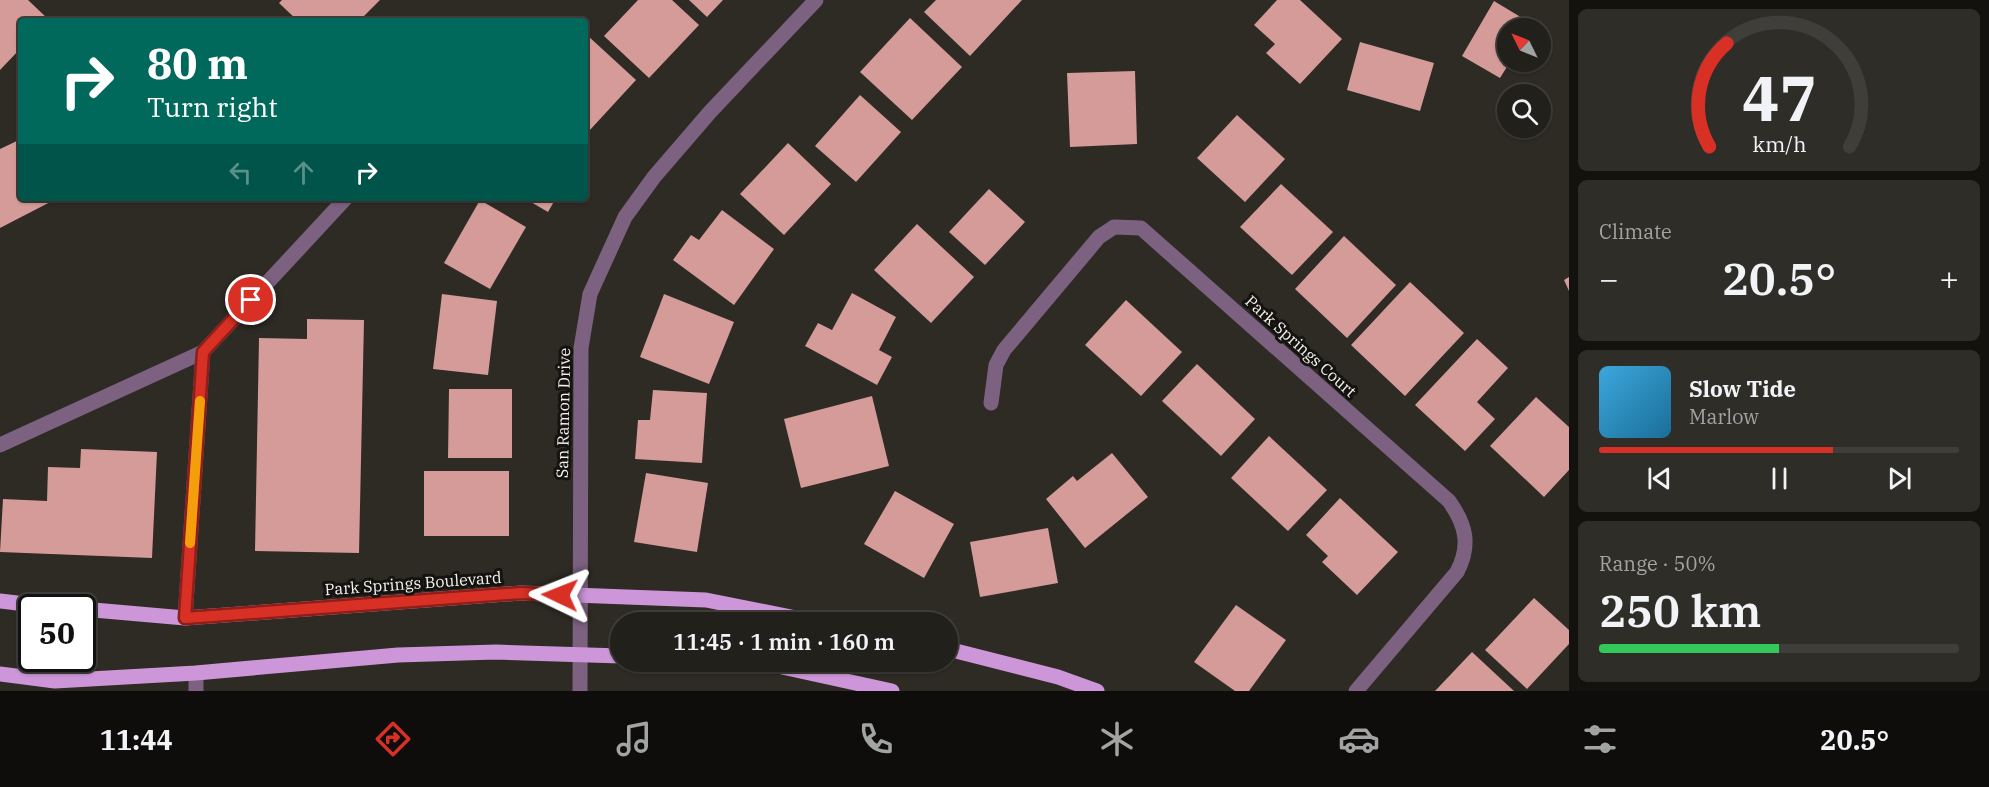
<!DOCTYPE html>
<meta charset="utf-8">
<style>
:root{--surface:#22201b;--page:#2e2d28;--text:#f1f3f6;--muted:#a2a3a3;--line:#3f3e3a;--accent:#d93025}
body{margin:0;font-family:"IBM Plex Serif",serif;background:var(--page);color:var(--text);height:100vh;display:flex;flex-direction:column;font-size:22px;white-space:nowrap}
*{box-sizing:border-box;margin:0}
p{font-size:20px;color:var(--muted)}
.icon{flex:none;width:33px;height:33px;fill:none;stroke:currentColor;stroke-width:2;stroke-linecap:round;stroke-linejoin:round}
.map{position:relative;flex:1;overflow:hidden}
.sheet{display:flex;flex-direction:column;gap:9px;padding:9px;background:#13120f;width:420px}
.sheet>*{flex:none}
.guide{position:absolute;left:18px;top:18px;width:570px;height:183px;border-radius:6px;box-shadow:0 2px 4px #0004,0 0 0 2px var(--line);background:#00695c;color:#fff;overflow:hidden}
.needle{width:39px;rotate:313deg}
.tools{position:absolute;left:1497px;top:18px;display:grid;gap:12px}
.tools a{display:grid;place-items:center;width:54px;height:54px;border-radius:50%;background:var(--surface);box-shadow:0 2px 4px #0004,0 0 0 2px var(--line);font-size:30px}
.speed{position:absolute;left:18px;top:594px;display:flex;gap:12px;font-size:30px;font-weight:700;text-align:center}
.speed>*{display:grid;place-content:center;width:78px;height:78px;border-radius:50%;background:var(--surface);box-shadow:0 2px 4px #0004,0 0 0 2px var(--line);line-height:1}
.speed .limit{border:3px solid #111;border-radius:9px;background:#fff;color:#111}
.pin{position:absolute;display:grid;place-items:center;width:51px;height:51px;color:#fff;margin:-26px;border:3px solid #fff;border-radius:50%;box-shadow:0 2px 6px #0007}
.me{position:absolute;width:66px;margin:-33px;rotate:272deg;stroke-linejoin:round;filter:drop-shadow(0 0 4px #0008)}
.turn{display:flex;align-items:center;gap:21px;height:126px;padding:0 30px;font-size:27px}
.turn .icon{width:78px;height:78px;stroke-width:2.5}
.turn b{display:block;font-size:42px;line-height:51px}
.lanes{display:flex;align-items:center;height:57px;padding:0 30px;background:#0003;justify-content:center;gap:30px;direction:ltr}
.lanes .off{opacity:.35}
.big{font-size:45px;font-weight:600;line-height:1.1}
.sheet .widget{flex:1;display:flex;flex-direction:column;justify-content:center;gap:9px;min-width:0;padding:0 21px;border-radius:9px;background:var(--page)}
.sheet .dial{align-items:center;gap:0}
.dial svg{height:156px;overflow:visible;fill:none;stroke:var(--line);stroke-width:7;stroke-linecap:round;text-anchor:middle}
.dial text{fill:var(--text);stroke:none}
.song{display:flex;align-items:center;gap:18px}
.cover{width:72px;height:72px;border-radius:9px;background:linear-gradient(135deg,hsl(200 70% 55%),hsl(200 70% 35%))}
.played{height:6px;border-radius:3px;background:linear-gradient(90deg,var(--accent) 65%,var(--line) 65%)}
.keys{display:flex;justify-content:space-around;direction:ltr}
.heat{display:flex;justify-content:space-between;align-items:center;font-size:33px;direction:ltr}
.charge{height:9px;border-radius:4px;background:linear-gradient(90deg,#34c759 50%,var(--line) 0)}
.trip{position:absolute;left:610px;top:612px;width:348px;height:60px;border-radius:30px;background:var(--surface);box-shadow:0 2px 4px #0004,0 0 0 2px var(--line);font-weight:600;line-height:60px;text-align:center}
.menu{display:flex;height:96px;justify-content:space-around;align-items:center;background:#0e0d0b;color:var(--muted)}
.menu .icon{width:42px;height:42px}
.menu .active{color:var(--accent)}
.menu b{font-size:27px;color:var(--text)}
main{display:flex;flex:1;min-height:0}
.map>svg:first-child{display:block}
.building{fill:#d49b98}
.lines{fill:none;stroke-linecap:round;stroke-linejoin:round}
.minor{stroke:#7c6181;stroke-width:15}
.major{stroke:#cd96d8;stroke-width:15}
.route-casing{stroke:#8d1f18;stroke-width:15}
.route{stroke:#d93025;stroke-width:10}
.slow{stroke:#f59e0b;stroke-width:10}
.labels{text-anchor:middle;stroke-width:6;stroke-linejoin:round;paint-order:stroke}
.street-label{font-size:16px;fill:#f4f2ed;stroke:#141310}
</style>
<main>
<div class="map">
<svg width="1569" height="691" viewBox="0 0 1569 691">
<rect width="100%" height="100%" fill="#2e2a24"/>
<g class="building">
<path d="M 0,0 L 28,0 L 48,19 L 46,21 L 21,21 L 21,48 L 0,70 Z"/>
<path d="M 282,0 L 380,0 L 359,21 L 298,21 L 279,3 Z"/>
<path d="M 638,0 L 672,0 L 699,25 L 649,78 L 604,36 Z"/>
<path d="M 689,0 L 723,0 L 707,17 Z"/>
<path d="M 936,0 L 1022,0 L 970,56 L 924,12 Z"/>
<path d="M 1277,0 L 1300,0 L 1342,39 L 1300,84 L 1266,53 L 1275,44 L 1254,25 Z"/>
<path d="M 1494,1 L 1532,24 L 1530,28 L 1508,28 L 1508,62 L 1510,62 L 1500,78 L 1462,56 Z"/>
<path d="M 910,18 L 962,67 L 912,120 L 860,72 Z"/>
<path d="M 587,35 L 636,80 L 589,131 L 585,128 L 585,37 Z"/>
<path d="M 1360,42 L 1434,63 L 1420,111 L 1347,90 Z"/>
<path d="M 1135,71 L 1137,144 L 1070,147 L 1067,73 Z"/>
<path d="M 860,95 L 901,132 L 856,182 L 815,146 Z"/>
<path d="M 1237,115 L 1285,159 L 1245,202 L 1197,158 Z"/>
<path d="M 21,139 L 21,198 L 58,198 L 0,228 L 0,149 Z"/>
<path d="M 788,143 L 831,184 L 784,235 L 740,194 Z"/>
<path d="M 1281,184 L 1333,232 L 1292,275 L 1240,227 Z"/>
<path d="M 989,189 L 1025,222 L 985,265 L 949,232 Z"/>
<path d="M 524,198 L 556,198 L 548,212 Z"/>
<path d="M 480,200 L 526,227 L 490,289 L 444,263 Z"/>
<path d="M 722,210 L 774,249 L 734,305 L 673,260 L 691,235 L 699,240 Z"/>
<path d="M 917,224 L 974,277 L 931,323 L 874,270 Z"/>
<path d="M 1344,236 L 1396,285 L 1347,338 L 1295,289 Z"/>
<path d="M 1569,277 L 1569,291 L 1564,280 Z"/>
<path d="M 1410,282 L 1464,333 L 1405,396 L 1351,345 Z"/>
<path d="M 852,293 L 896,317 L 879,350 L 892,357 L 877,385 L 805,346 L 818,323 L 832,330 Z"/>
<path d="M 442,294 L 497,301 L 488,375 L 433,369 Z"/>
<path d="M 664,294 L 734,322 L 709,384 L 640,357 Z"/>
<path d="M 1126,300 L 1182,352 L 1141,396 L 1085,345 Z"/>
<path d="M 307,319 L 364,320 L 359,553 L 255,551 L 259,338 L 307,339 Z"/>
<path d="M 1477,339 L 1508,368 L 1477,402 L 1495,419 L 1465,451 L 1415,405 Z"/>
<path d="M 1197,364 L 1255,419 L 1221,456 L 1162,401 Z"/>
<path d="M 449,389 L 512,389 L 512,458 L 448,458 Z"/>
<path d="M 653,390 L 707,393 L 702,463 L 635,459 L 638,420 L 650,420 Z"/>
<path d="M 872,396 L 889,466 L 801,488 L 784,419 Z"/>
<path d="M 1536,397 L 1569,427 L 1569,470 L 1544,497 L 1490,446 Z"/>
<path d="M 1269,436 L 1327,490 L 1288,531 L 1231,478 Z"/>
<path d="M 81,449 L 157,452 L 152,558 L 0,552 L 3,499 L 47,501 L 48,467 L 80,468 Z"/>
<path d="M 1112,453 L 1148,497 L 1085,548 L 1046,499 L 1073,476 L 1077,481 Z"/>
<rect x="424" y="471" width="85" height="65"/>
<path d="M 646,473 L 708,483 L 697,552 L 634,542 Z"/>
<path d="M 895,491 L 954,524 L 924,578 L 864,544 Z"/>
<path d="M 1340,498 L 1398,552 L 1357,595 L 1322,562 L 1328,556 L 1306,535 Z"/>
<path d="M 1048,528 L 1058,583 L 980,597 L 970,542 Z"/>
<path d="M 1534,598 L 1569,630 L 1569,644 L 1527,689 L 1485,650 Z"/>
<path d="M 1236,605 L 1286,640 L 1249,691 L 1235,691 L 1194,662 Z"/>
<path d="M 1472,652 L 1514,691 L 1435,691 Z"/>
</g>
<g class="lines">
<g class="minor">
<path d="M 991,403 L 996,365 L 1004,350 L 1099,237 L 1114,227 L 1141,228 L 1449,501 C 1466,525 1471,545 1457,572 L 1356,691"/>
<path d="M 0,445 L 203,352 L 346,198"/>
<path d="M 185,618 L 203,352"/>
<path d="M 196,691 L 196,673"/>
<path d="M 580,691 L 581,348 L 590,294 L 625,217 L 654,177 L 710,112 L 816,0"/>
</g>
<g class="major">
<path d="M 0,601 L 59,608"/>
<path d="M 82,609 L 185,618 L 521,593 L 706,600 L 816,622"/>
<path d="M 948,649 L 1058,677 L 1097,691"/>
<path d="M 742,662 L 764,663 L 892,691"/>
<path d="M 0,674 L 55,681 L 196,673 L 398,655 L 496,652 L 621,656"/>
</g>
</g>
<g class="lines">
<g class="route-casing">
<path id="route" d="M 251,300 L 203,352 L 185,618 L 521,593 L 560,595"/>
</g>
<use href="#route" class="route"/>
<path class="slow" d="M 190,543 L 200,401"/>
</g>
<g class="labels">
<g class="street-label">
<text transform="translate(1301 346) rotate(42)" y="6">Park Springs Court</text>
<text transform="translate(563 413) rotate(-89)" y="6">San Ramon Drive</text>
<text transform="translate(413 583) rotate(-4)" y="6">Park Springs Boulevard</text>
</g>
</g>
</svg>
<div class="tools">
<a><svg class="needle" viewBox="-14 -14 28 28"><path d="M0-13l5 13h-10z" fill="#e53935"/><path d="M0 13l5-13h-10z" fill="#a2a3a3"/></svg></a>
<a><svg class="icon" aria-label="search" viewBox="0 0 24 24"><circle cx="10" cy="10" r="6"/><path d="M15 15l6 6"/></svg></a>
</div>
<div class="speed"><div class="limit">50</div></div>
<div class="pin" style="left:251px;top:300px;background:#d93025"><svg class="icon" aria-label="arrive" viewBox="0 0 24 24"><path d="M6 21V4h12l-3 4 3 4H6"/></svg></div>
<svg class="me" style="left:560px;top:595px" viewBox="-20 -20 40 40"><path d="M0-17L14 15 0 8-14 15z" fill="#d93025" stroke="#fff" stroke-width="4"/></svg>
<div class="trip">11:45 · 1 min · 160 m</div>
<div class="guide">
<div class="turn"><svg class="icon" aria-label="right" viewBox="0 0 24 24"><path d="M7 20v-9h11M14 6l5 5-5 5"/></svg><div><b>80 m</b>Turn right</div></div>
<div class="lanes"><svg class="icon off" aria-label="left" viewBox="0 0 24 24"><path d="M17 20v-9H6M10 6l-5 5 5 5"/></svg><svg class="icon off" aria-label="ahead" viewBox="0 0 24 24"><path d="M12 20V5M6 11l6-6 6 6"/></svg><svg class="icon" aria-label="right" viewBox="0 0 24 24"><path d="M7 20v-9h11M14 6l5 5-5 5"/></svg></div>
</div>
</div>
<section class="sheet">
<div class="widget dial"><svg viewBox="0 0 100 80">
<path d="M14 69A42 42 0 1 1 86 69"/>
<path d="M14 69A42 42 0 0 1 23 16" stroke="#d93025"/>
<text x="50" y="56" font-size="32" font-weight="700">47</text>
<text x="50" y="72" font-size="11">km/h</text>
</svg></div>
<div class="widget"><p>Climate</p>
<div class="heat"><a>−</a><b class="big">20.5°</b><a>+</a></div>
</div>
<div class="widget">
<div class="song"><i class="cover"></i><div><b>Slow Tide</b><p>Marlow</p></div></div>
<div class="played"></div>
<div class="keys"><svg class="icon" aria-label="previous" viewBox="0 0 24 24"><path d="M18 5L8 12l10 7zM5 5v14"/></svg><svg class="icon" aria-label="pause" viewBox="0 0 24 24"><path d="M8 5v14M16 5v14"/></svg><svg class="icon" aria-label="next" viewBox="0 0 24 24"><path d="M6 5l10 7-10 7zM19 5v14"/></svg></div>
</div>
<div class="widget"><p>Range · 50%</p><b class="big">250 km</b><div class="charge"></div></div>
</section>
</main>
<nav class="menu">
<b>11:44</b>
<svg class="icon active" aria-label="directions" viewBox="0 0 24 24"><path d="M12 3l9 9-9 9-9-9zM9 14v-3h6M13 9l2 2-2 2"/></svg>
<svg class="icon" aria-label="music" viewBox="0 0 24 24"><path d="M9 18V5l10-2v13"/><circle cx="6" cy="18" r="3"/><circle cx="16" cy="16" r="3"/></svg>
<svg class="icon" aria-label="phone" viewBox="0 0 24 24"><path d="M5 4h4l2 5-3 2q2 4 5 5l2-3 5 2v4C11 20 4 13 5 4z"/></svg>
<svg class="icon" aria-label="climate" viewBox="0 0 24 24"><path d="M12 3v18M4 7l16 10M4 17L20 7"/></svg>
<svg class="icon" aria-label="car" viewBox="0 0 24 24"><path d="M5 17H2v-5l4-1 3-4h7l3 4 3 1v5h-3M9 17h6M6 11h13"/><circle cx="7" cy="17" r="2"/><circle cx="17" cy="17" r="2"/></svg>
<svg class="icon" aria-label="filters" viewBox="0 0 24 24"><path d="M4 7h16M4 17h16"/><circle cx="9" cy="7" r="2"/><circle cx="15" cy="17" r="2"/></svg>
<b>20.5°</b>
</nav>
